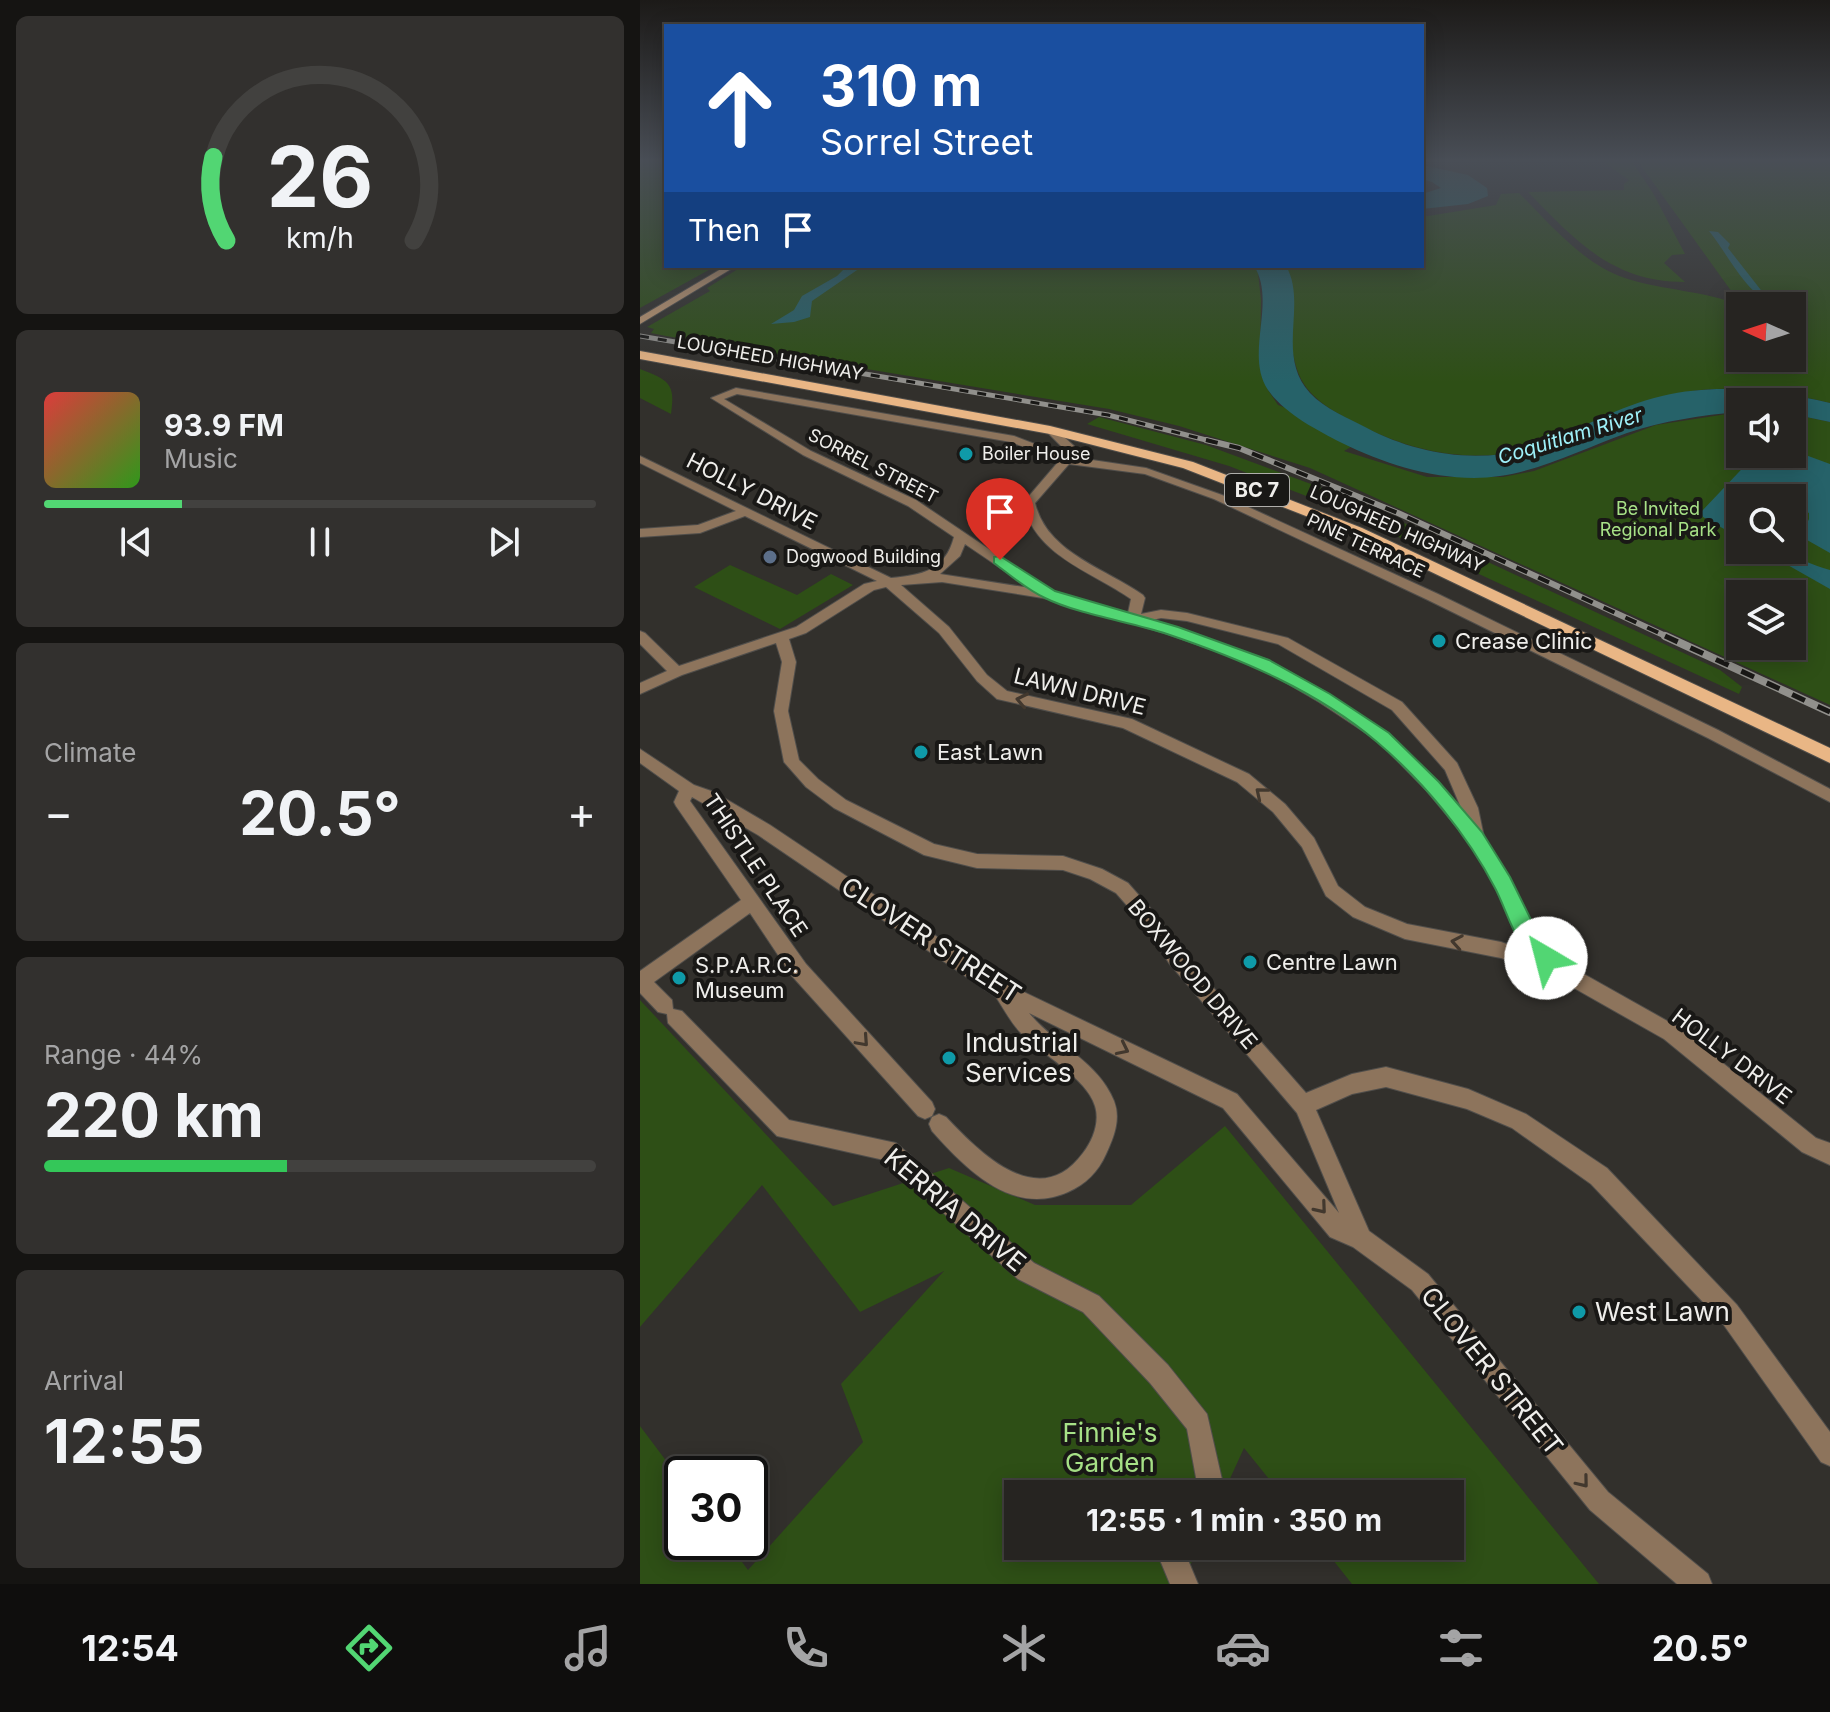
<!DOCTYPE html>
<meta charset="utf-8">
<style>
:root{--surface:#262421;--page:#32302e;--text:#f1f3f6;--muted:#a4a4a5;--line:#42413f;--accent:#52d673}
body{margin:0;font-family:Inter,sans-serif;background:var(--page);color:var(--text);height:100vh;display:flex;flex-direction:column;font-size:30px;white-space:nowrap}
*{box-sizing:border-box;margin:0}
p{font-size:26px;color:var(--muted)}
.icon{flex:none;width:44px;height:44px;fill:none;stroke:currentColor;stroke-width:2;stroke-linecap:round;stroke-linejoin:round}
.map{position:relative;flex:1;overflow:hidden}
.panel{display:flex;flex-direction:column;gap:16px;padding:16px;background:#151412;width:640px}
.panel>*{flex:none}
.top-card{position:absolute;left:24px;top:24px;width:760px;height:244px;border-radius:0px;box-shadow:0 4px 20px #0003,0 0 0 2px var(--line);background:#1a4fa0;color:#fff;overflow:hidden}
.needle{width:52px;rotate:273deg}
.fabs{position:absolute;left:1086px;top:292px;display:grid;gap:16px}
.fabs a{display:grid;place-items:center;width:80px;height:80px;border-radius:0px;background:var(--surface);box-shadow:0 4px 20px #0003,0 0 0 2px var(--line);font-size:40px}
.speed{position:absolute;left:24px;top:1456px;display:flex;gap:16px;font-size:40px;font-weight:700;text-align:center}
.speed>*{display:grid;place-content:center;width:104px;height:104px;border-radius:50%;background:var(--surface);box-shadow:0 4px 20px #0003,0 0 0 2px var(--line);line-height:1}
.speed .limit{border:4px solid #111;border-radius:12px;background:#fff;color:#111}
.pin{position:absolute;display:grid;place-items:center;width:68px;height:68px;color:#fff;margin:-82px -34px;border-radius:50% 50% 50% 0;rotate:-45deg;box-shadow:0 0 8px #0007}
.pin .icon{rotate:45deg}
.me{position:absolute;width:88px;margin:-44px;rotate:323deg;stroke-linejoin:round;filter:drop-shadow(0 0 6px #0008)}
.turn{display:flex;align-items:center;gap:28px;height:168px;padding:0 24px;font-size:36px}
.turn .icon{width:104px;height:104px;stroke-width:2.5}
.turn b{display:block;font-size:56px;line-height:68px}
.then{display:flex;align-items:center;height:76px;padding:0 24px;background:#0003;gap:16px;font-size:30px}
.big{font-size:60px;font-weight:700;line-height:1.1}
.panel .card{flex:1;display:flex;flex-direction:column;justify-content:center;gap:12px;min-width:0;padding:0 28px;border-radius:12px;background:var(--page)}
.panel .dial{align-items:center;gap:0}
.dial svg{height:208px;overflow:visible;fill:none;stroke:var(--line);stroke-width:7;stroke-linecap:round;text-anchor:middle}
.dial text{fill:var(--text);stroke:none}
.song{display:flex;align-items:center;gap:24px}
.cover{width:96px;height:96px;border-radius:12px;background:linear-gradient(135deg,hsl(0 70% 55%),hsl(110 70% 35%))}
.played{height:8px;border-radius:4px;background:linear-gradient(90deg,var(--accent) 25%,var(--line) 25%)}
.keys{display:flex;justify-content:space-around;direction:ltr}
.heat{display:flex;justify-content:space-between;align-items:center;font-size:44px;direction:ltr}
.charge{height:12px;border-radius:6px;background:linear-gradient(90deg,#34c759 44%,var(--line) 0)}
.trip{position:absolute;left:364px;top:1480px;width:460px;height:80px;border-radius:0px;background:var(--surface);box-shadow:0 4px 20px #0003,0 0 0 2px var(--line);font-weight:700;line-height:80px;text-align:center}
.menu{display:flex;height:128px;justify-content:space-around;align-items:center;background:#0f0e0d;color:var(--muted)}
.menu .icon{width:56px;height:56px}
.menu .current{color:var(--accent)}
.menu b{font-size:36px;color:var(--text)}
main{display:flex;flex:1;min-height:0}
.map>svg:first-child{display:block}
.green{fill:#2e4f16;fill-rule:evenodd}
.water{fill:#266269}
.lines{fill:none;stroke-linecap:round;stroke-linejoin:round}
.minor-casing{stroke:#504e4b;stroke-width:2}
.secondary-casing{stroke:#504e4b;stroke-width:2}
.primary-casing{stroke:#504e4b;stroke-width:2}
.minor{fill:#8d745c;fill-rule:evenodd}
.secondary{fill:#c19973;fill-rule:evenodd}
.primary{fill:#e9b685;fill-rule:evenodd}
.rail-far2-casing{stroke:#91908c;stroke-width:5}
.rail-far1-casing{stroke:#91908c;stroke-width:6}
.rail-casing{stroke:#91908c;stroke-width:8}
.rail-far2{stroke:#191816;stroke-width:3;stroke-dasharray:9;stroke-linecap:butt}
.rail-far1{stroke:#191816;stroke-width:4;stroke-dasharray:12;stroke-linecap:butt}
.rail{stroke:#191816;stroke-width:5;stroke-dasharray:14;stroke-linecap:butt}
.oneway{stroke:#42382e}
.route{fill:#52d673;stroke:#358b4b;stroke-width:2}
.culture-dot{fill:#0f9aa8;stroke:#191816;stroke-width:3}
.service-dot{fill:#5c6f8a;stroke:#191816;stroke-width:3}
.labels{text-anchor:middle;stroke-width:8;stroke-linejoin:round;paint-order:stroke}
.far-street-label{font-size:18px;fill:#efeeeb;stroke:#191816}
.far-poi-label{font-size:18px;fill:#efeeeb;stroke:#191816;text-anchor:start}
.far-park-label{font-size:18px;fill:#a7e187;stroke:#191816}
.far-water-label{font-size:20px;font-style:italic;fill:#9ef0f9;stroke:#191816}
.shield{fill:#191816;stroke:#afaeab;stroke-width:2}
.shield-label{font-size:20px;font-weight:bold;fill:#efeeeb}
.street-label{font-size:22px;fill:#efeeeb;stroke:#191816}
.poi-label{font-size:22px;fill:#efeeeb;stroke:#191816;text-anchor:start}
.near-street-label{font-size:26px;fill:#efeeeb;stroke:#191816}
.near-poi-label{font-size:26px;fill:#efeeeb;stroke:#191816;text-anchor:start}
.near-park-label{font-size:26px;fill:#a7e187;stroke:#191816}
</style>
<main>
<section class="panel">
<div class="card dial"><svg viewBox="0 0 100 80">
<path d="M14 69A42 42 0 1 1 86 69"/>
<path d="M14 69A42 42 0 0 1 9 37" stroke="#52d673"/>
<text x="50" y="56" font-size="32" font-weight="700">26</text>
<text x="50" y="72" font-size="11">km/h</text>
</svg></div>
<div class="card">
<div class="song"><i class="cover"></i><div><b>93.9 FM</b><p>Music</p></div></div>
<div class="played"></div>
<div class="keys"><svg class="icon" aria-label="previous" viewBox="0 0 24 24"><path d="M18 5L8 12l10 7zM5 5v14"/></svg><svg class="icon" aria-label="pause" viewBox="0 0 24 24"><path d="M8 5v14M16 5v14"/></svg><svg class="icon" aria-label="next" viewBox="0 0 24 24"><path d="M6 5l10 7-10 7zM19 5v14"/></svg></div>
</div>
<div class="card"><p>Climate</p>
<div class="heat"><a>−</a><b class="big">20.5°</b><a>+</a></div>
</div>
<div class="card"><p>Range · 44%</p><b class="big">220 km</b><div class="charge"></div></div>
<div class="card"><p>Arrival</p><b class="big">12:55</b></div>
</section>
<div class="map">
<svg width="1190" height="1584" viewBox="0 0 1190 1584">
<rect width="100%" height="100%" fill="#32302c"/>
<g class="green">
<path d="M 0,160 L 26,160 L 26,266 L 76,266 L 0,308 Z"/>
<path d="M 961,160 L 991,160 L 1013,193 L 1045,254 L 1032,255 L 1024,263 L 1045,282 C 972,282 936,241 888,192 L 984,190 L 984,184 L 989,180 Z"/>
<path d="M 997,160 L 1190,160 L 1190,403 C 1144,392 1093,384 1046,392 C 994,400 951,424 904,443 C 845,467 777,454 722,426 C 699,414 674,403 661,379 C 653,363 649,336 651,319 C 652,313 654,308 654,301 C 652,290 648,278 646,266 L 782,266 L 782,217 L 856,205 L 861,194 L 879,193 C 910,224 943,264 985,278 C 1023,291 1065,290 1101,306 L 1100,358 L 1152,358 L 1152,306 L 1102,306 Z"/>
<path d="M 103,266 L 614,266 L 618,273 L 621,300 L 620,368 L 628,390 L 638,405 L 726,438 L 704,451 L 787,477 L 863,477 L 894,471 L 1016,425 L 1100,412 L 1100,454 L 1152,454 L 1152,414 L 1190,422 L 1190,705 L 670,468 L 539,426 L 469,409 L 26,336 L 11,333 L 14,329 L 7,327 L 70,291 L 67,288 ZM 1100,498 L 1152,498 L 1152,550 L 1100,550 ZM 1100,594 L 1152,594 L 1152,646 L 1100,646 Z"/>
<path d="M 0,369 C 28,380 36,383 31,414 L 0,398 Z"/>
<path d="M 459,417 L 566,445 L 719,502 L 1080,670 L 1102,687 L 1099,694 L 687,504 L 589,466 L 447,424 Z"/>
<path d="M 90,565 L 157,595 L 191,574 L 213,585 L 140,629 L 54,587 Z"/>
<path d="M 0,1000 L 193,1206 L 309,1168 L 395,1205 L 491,1205 L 585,1126 L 959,1584 L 712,1584 L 682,1546 L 810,1546 L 810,1494 L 641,1494 L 604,1448 L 583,1494 L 378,1494 L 378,1546 L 559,1546 L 549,1568 L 559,1584 L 0,1584 L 0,1426 L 42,1482 L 42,1542 L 87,1542 L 108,1570 L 223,1442 L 201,1384 L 304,1271 L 220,1312 L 122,1185 L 0,1327 Z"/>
</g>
<g class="water">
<path d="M 782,165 L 828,175 L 847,188 L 848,196 L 828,204 L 782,209 L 782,194 L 801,188 L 792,182 L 782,179 Z"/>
<path d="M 1069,231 L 1078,232 L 1090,244 L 1088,248 L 1124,294 L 1145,306 C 1111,306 1089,255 1069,231 Z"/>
<path d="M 207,266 L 223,266 L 172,301 L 170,317 L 154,322 L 131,324 L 154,310 L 162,296 L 197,276 Z"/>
<path d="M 614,266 L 646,266 C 668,304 635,355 670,393 C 685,409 708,418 727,428 C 780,456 847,466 903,443 C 943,428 979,406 1022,396 C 1077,383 1135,390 1190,403 L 1190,422 L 1152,414 L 1152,402 L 1100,402 L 1100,412 C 1062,415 1023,421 987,433 C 945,448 905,469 860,476 C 808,484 748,466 702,443 C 677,430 645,414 628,390 C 604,354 637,302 614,266 Z"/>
<path d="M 1152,450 L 1190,464 L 1190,553 L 1167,540 L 1163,531 L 1169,519 L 1169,513 L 1152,505 L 1152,498 L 1100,498 L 1100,538 L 1063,517 L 1061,512 L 1116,454 L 1152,454 Z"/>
<path d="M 1121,550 C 1146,550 1166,564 1190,570 L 1190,589 Z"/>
</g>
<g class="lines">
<g class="minor-casing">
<g id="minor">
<path d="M 96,388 L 374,436 L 421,454 L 422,447 L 405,430 L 414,428 L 434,446 L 432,457 L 506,468 L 582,495 L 798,594 L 1078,730 L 1190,789 L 1190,802 L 1068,738 L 788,600 L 574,499 L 505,474 L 429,464 L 395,503 C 407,553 465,568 503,595 L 505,598 L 501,614 L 521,610 L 547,613 L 648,638 L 762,702 L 817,763 L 838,808 L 844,837 L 869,877 L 900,940 L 926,964 L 1038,1027 L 1176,1138 L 1190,1143 L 1190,1165 L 1162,1152 L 1024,1039 L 911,975 L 861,958 L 765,939 L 713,917 L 686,896 L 662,847 L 633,812 L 597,782 L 483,728 L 357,699 L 337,681 L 299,633 L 246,587 L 234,590 L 166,633 L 149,639 L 156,662 L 148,711 L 159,760 L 178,779 L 206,800 L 294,844 L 337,854 L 423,856 L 462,869 L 488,883 L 518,917 L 541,951 L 666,1093 L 712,1074 L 746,1067 L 828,1089 L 886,1114 L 967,1168 L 1097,1305 L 1190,1432 L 1190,1466 L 1181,1462 L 1081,1321 L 951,1184 L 872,1128 L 827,1109 L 746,1087 L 712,1094 L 676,1110 L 729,1231 L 788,1274 L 968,1492 L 1068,1574 L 1072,1584 L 1037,1584 L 950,1510 L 772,1290 L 713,1247 L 690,1237 L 583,1108 L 389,1013 C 415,1045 458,1061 474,1101 C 481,1119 474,1137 466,1154 C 458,1172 446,1184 428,1192 C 372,1217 326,1169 292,1131 L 289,1124 L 292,1117 L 299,1114 L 306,1117 C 340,1153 399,1213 443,1153 C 453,1140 460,1122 455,1106 C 447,1078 401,1054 381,1033 C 371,1023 364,1009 356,997 L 118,835 L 52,797 L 50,801 L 166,964 L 292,1102 L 295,1109 L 292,1116 L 285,1119 L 278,1116 L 152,976 L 110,913 L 14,982 L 32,1000 L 33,1009 L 42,1011 L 149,1120 L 256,1143 L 394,1263 L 459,1296 L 528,1365 L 567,1414 L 583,1484 L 579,1494 L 552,1494 L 557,1483 L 547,1429 L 510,1383 L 443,1312 L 378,1279 L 244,1160 L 137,1136 L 28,1023 L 27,1014 L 18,1012 L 0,993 L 0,971 L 101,900 L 36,806 L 34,802 L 39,791 L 0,763 L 0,749 L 54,785 L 74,792 L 130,825 L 369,985 L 597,1094 L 699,1213 L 657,1113 L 529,963 L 506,927 L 476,893 L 450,879 L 423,870 L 337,868 L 284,855 L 194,808 L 166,787 L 144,762 L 134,711 L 142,662 L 136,643 L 42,675 L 0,694 L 0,683 L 27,671 L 0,644 L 0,631 L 5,633 L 39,666 L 156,627 L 224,584 L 237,581 L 105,516 L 60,533 L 0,537 L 0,529 L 58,525 L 96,511 L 0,463 L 0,456 L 251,578 C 282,575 305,571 314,537 L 268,506 L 163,455 L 71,398 ZM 97,394 L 371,442 L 419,461 L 383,503 C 395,556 451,571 491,599 L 488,613 L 411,591 L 276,500 L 171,451 L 84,399 ZM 325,544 L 390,588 L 300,574 L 320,556 ZM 302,582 L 409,599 L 528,634 L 618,666 L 679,702 L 738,741 L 787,791 L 830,843 L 856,886 L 887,951 L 861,942 L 767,924 L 725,907 L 698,886 L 674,838 L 645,804 L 609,774 L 492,719 L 367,691 L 347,675 L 309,627 L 261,585 ZM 521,618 L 547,621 L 638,644 L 752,710 L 805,770 L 822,810 L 799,783 L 748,733 L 689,694 L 628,660 L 512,620 Z"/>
<path d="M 526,1546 L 553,1546 L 548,1560 L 558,1584 L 530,1584 L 520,1560 Z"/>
</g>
</g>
<g class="secondary-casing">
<path id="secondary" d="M 86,266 L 96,266 L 0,324 L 0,317 Z"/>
</g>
<g class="primary-casing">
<path id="primary" d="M 0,351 L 410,426 L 553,462 L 722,528 L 1190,748 L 1190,763 L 712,534 L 543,468 L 410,434 L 0,359 Z"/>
</g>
<use href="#minor" class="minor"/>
<use href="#secondary" class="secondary"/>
<use href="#primary" class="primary"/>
<g class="rail-far2-casing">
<path id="rail-far2" d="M 0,336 L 468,415 L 574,442"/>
</g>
<g class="rail-far1-casing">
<path id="rail-far1" d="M 566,440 L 599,448 L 758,513 L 1030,638"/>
</g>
<g class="rail-casing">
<path id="rail" d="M 1025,636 L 1190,712"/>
</g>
<use href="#rail-far2" class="rail-far2"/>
<use href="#rail-far1" class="rail-far1"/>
<use href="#rail" class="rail"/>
</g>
<defs><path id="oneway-chevron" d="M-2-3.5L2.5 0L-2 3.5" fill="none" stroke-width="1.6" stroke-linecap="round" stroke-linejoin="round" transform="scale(2)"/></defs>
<g class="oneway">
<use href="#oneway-chevron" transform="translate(382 700) rotate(-168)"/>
<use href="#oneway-chevron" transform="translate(621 793) rotate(-140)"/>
<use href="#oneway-chevron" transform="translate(817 942) rotate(-170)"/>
<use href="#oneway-chevron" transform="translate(223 1041) rotate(48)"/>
<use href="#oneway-chevron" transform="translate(483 1049) rotate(26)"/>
<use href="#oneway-chevron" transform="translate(681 1208) rotate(50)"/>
<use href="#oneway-chevron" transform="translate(943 1482) rotate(51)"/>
</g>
<linearGradient id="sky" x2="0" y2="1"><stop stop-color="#1c1a18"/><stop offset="0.42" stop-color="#494e56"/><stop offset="1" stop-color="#494e56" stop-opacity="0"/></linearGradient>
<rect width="1190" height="382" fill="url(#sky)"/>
<path class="route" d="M 360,556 L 415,591 L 538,627 L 629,660 L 690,694 L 749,733 L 799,782 L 842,832 L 870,877 L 901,940 L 917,958 L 914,965 L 906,968 C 878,957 868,912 855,888 C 827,834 783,781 737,742 C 677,691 601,659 527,634 C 491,622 437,614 405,598 C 387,590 370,575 354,563 L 354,557 Z"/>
<g class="culture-dot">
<circle cx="326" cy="454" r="8"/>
<circle cx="799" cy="641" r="8"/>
<circle cx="281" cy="752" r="8"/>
<circle cx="610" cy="962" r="8"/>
<circle cx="39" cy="978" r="8"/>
<circle cx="309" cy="1058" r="8"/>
<circle cx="939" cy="1312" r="8"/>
</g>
<circle class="service-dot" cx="130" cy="557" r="8"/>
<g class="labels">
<g class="far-street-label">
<text transform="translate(130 358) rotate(10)" y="6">LOUGHEED HIGHWAY</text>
<text transform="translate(233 466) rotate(27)" y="6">SORREL STREET</text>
<text transform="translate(757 529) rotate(24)" y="6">LOUGHEED HIGHWAY</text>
<text transform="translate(726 546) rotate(25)" y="6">PINE TERRACE</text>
</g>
<g class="far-poi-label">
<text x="342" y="460">Boiler House</text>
<text x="146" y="563">Dogwood Building</text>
</g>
<g class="far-park-label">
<text x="1018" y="515">Be Invited<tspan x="1018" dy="21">Regional Park</tspan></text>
</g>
<g class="far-water-label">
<text transform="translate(930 436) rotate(-17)" y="7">Coquitlam River</text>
</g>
<rect class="shield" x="585" y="474" width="64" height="32" rx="6"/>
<g class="shield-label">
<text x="617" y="497">BC 7</text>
</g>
<g class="street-label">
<text transform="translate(112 491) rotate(27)" y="8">HOLLY DRIVE</text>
<text transform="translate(440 691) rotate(14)" y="8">LAWN DRIVE</text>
<text transform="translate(116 865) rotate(56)" y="8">THISTLE PLACE</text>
<text transform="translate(553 974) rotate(50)" y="8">BOXWOOD DRIVE</text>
<text transform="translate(1092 1056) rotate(37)" y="8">HOLLY DRIVE</text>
</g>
<g class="poi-label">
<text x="815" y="649">Crease Clinic</text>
<text x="297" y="760">East Lawn</text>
<text x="626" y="970">Centre Lawn</text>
<text x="55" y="973">S.P.A.R.C.<tspan x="55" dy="25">Museum</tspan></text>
</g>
<g class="near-street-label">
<text transform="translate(291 940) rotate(33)" y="9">CLOVER STREET</text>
<text transform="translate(315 1210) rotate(40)" y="9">KERRIA DRIVE</text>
<text transform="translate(852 1371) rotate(51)" y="9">CLOVER STREET</text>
</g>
<g class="near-poi-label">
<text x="325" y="1052">Industrial<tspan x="325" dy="30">Services</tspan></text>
<text x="955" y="1321">West Lawn</text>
</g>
<g class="near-park-label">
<text x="470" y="1442">Finnie's<tspan x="470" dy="30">Garden</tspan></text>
</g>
</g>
</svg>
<div class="fabs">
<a><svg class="needle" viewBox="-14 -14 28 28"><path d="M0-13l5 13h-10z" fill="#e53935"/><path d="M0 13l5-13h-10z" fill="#a4a4a5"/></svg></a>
<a><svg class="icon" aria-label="sound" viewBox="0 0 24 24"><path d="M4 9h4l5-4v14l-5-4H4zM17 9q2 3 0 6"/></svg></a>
<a><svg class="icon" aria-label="search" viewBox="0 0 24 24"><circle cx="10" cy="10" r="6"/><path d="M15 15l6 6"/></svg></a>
<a><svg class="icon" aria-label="layers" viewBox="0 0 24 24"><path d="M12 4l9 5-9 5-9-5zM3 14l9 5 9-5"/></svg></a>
</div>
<div class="speed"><div class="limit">30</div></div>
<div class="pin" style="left:360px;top:560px;background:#d93025"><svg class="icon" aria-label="arrive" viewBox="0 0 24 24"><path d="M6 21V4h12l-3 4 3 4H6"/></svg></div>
<svg class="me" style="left:906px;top:958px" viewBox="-20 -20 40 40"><circle r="19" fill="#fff"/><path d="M0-13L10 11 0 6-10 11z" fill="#52d673"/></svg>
<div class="trip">12:55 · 1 min · 350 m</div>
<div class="top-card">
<div class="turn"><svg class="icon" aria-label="ahead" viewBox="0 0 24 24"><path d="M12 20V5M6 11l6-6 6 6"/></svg><div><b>310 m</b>Sorrel Street</div></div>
<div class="then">Then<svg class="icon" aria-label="arrive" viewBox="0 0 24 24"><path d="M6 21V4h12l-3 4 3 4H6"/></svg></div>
</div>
</div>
</main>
<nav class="menu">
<b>12:54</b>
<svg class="icon current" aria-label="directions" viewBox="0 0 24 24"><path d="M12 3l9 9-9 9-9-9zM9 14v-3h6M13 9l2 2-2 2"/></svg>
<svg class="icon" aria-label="music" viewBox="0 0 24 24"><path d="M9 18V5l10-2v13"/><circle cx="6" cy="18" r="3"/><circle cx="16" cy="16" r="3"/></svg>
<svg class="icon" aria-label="phone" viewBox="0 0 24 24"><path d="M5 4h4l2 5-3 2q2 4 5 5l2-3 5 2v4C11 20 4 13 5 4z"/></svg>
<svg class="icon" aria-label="climate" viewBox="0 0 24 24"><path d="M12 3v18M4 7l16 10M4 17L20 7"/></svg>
<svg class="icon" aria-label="car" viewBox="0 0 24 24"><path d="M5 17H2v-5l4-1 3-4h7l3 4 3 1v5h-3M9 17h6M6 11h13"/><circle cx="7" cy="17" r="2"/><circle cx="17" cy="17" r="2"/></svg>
<svg class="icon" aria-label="filters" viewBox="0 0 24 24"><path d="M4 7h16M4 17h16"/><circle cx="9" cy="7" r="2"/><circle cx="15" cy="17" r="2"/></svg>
<b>20.5°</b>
</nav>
